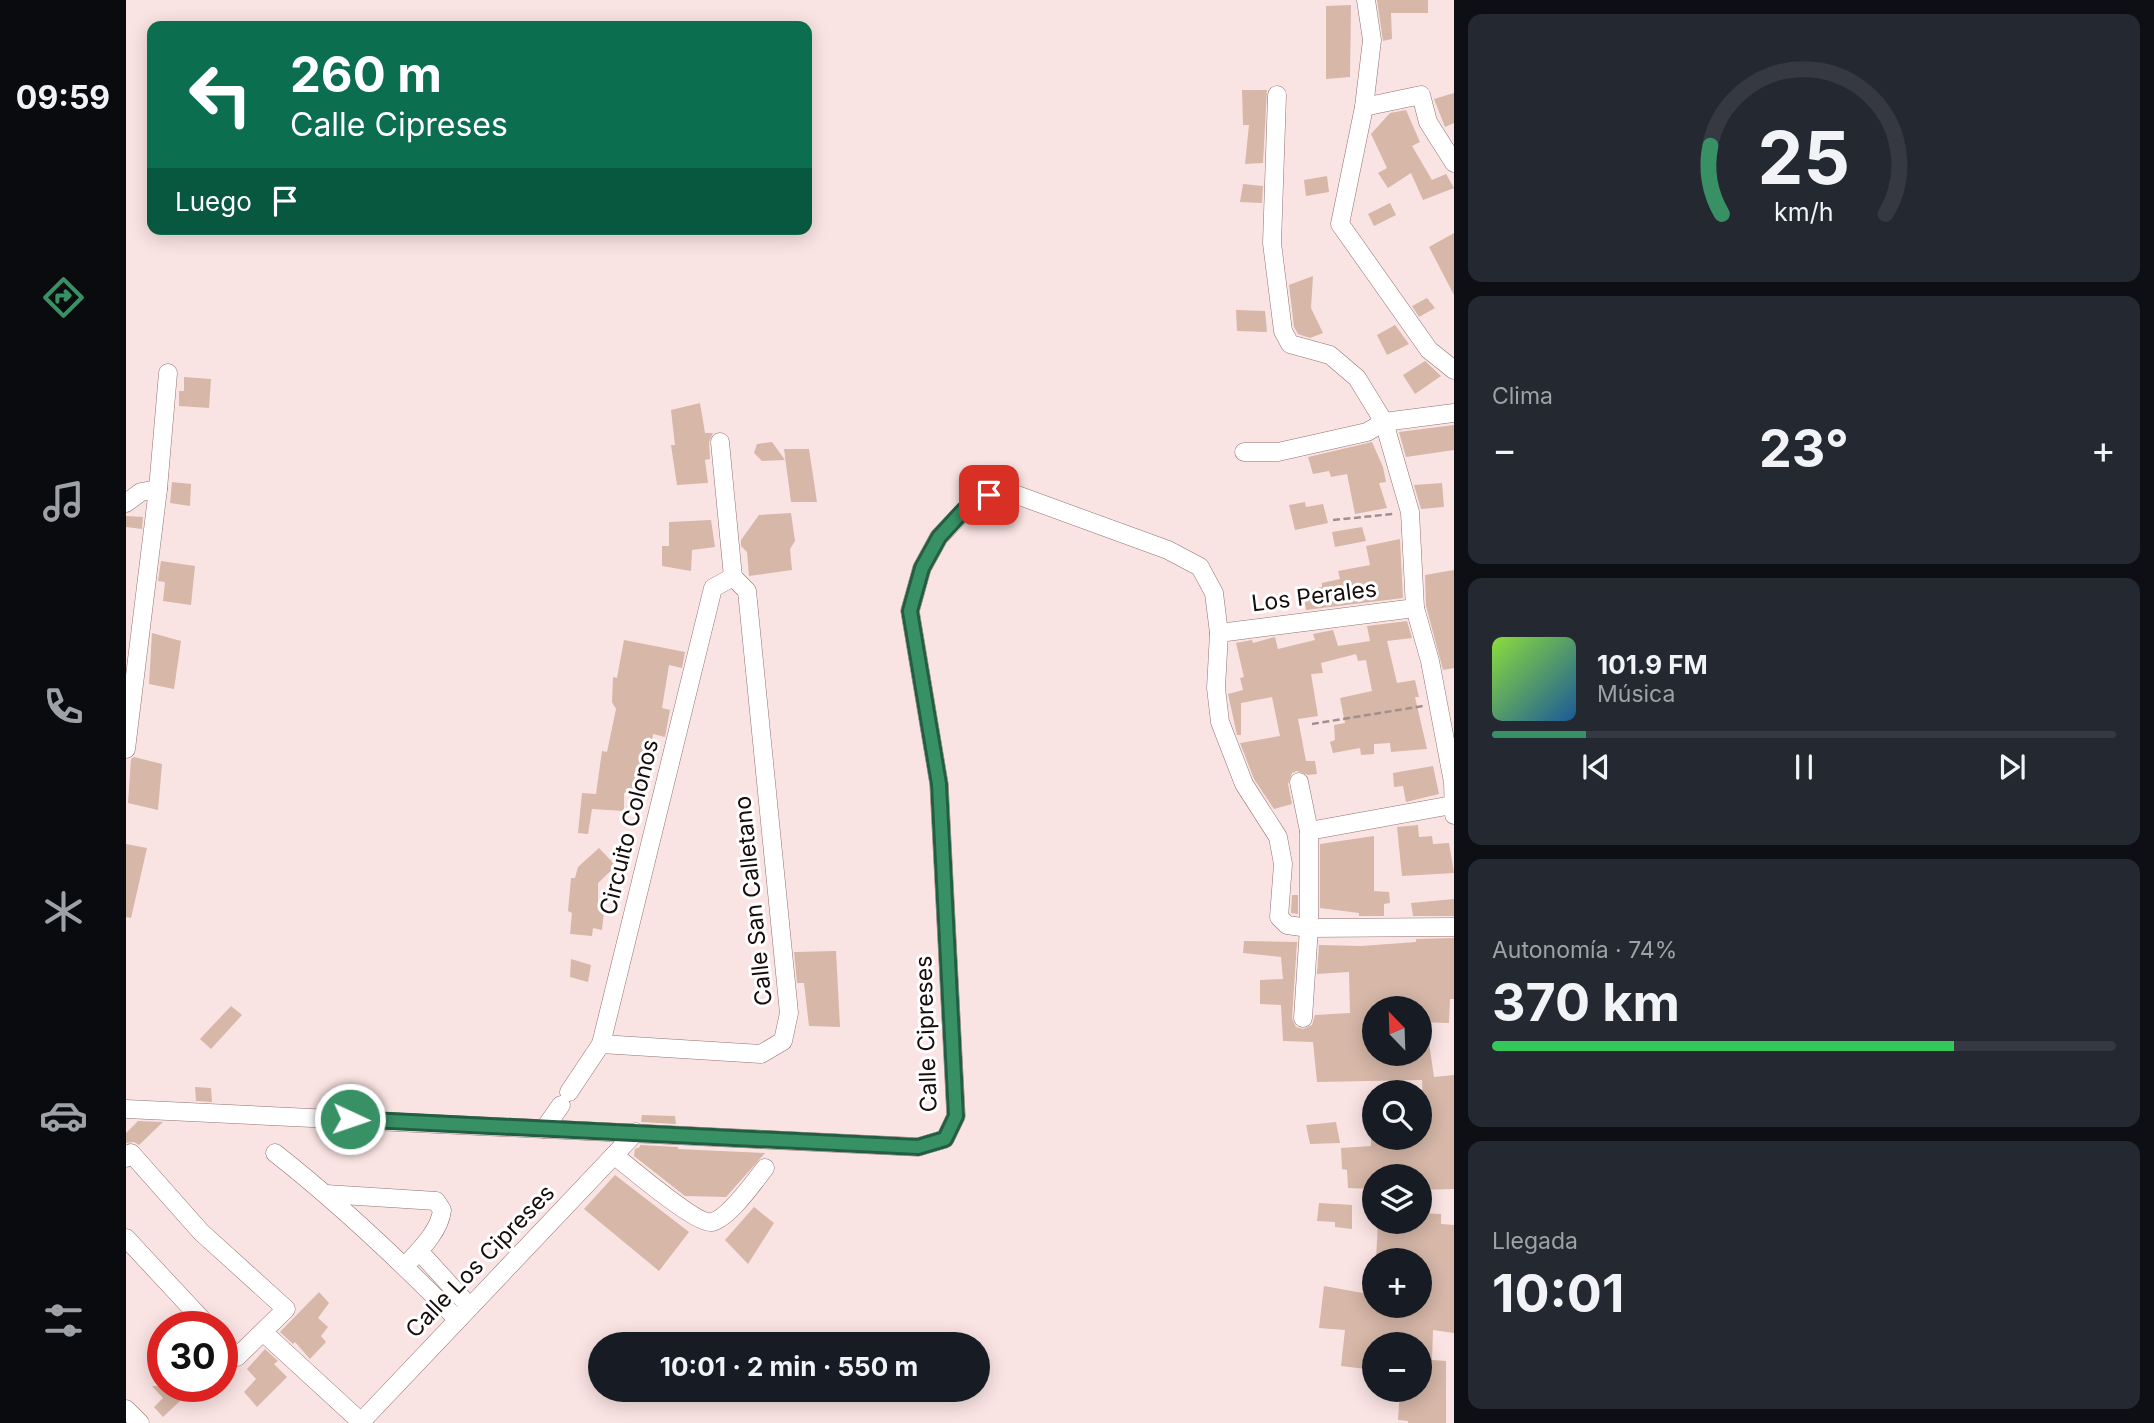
<!DOCTYPE html>
<html lang="es">
<meta charset="utf-8">
<style>
:root{--surface:#171b24;--page:#242831;--text:#f1f3f6;--muted:#9ea1a6;--line:#363941;--accent:#389065}
body{margin:0;font-family:Inter,sans-serif;background:var(--page);color:var(--text);height:100vh;display:flex;flex-direction:column;font-size:26px;white-space:nowrap}
*{box-sizing:border-box;margin:0}
p{font-size:23px;color:var(--muted)}
.icon{flex:none;width:38px;height:38px;fill:none;stroke:currentColor;stroke-width:2;stroke-linecap:round;stroke-linejoin:round}
.map{position:relative;flex:1;overflow:hidden}
.panel{display:flex;flex-direction:column;gap:14px;padding:14px;background:#0d0f14;width:700px}
.panel>*{flex:none}
.guide{position:absolute;left:21px;top:21px;width:665px;height:214px;border-radius:14px;box-shadow:0 4px 18px #0003;background:#0b6e4f;color:#fff;overflow:hidden}
.needle{width:46px;rotate:337deg}
.buttons{position:absolute;left:1236px;top:996px;display:grid;gap:14px}
.buttons a{display:grid;place-items:center;width:70px;height:70px;border-radius:50%;background:var(--surface);box-shadow:0 4px 18px #0003;font-size:35px}
.speed{position:absolute;left:21px;top:1311px;display:flex;gap:14px;font-size:35px;font-weight:700;text-align:center}
.speed>*{display:grid;place-content:center;width:91px;height:91px;border-radius:50%;background:var(--surface);box-shadow:0 4px 18px #0003;line-height:1}
.speed .limit{border:10px solid #d22;background:#fff;color:#111}
.pin{position:absolute;display:grid;place-items:center;width:60px;height:60px;color:#fff;margin:-30px;border-radius:14px;box-shadow:0 4px 10px #0006}
.me{position:absolute;width:77px;margin:-38px;rotate:93deg;stroke-linejoin:round;filter:drop-shadow(0 0 5px #0008)}
.turn{display:flex;align-items:center;gap:24px;height:147px;padding:0 28px;font-size:32px}
.turn .icon{width:91px;height:91px;stroke-width:2.5}
.turn b{display:block;font-size:49px;line-height:60px}
.then{display:flex;align-items:center;height:66px;padding:0 28px;background:#0003;gap:14px;font-size:26px}
.big{font-size:52px;font-weight:700;line-height:1.1}
.panel .card{flex:1;display:flex;flex-direction:column;justify-content:center;gap:10px;min-width:0;padding:0 24px;border-radius:14px;background:var(--page)}
.panel .dial{align-items:center;gap:0}
.dial svg{height:182px;overflow:visible;fill:none;stroke:var(--line);stroke-width:7;stroke-linecap:round;text-anchor:middle}
.dial text{fill:var(--text);stroke:none}
.song{display:flex;align-items:center;gap:21px}
.cover{width:84px;height:84px;border-radius:10px;background:linear-gradient(135deg,hsl(90 70% 55%),hsl(210 70% 35%))}
.played{height:7px;border-radius:4px;background:linear-gradient(90deg,var(--accent) 15%,var(--line) 15%)}
.keys{display:flex;justify-content:space-around;direction:ltr}
.heat{display:flex;justify-content:space-between;align-items:center;font-size:38px;direction:ltr}
.charge{height:10px;border-radius:5px;background:linear-gradient(90deg,#34c759 74%,var(--line) 0)}
.trip{position:absolute;left:462px;top:1332px;width:402px;height:70px;border-radius:35px;background:var(--surface);box-shadow:0 4px 18px #0003;font-weight:700;line-height:70px;text-align:center}
main{display:flex;flex:1;min-height:0}
.menu{display:flex;flex-direction:column;width:126px;justify-content:space-around;align-items:center;background:#090b0e;color:var(--muted)}
.menu .icon{width:49px;height:49px}
.menu .active{color:var(--accent)}
.menu b{font-size:32px;color:var(--text)}
.map>svg:first-child{display:block}
.building{fill:#d6b7a8}
.lines{fill:none;stroke-linecap:round;stroke-linejoin:round}
.minor-casing{stroke:#937271;stroke-width:19}
.path{stroke:#a18f8f;stroke-width:2.5;stroke-dasharray:7 3.5;stroke-linecap:butt}
.minor{stroke:#fff;stroke-width:18}
.route-casing{stroke:#245e42;stroke-width:18}
.route{stroke:#389065;stroke-width:12}
.labels{text-anchor:middle;stroke-width:6;stroke-linejoin:round;paint-order:stroke}
.street-label{font-size:23px;fill:#180c0c;stroke:#fff}
</style>
<main>
<nav class="menu">
<b>09:59</b>
<svg class="icon active" aria-label="directions" viewBox="0 0 24 24"><path d="M12 3l9 9-9 9-9-9zM9 14v-3h6M13 9l2 2-2 2"/></svg>
<svg class="icon" aria-label="music" viewBox="0 0 24 24"><path d="M9 18V5l10-2v13"/><circle cx="6" cy="18" r="3"/><circle cx="16" cy="16" r="3"/></svg>
<svg class="icon" aria-label="phone" viewBox="0 0 24 24"><path d="M5 4h4l2 5-3 2q2 4 5 5l2-3 5 2v4C11 20 4 13 5 4z"/></svg>
<svg class="icon" aria-label="climate" viewBox="0 0 24 24"><path d="M12 3v18M4 7l16 10M4 17L20 7"/></svg>
<svg class="icon" aria-label="car" viewBox="0 0 24 24"><path d="M5 17H2v-5l4-1 3-4h7l3 4 3 1v5h-3M9 17h6M6 11h13"/><circle cx="7" cy="17" r="2"/><circle cx="17" cy="17" r="2"/></svg>
<svg class="icon" aria-label="filters" viewBox="0 0 24 24"><path d="M4 7h16M4 17h16"/><circle cx="9" cy="7" r="2"/><circle cx="15" cy="17" r="2"/></svg>
</nav>
<div class="map">
<svg width="1328" height="1423" viewBox="0 0 1328 1423">
<rect width="100%" height="100%" fill="#fae4e3"/>
<g class="building">
<path d="M 1251,0 L 1302,0 L 1302,13 L 1265,13 L 1266,39 L 1257,41 Z"/>
<path d="M 1225,5 L 1224,77 L 1200,79 L 1200,6 Z"/>
<path d="M 1116,90 L 1141,90 L 1137,163 L 1119,164 L 1123,125 L 1117,125 Z"/>
<path d="M 1328,93 L 1328,123 L 1319,127 L 1308,99 Z"/>
<path d="M 1280,110 L 1294,142 L 1286,146 L 1306,180 L 1320,174 L 1328,188 L 1297,200 L 1285,173 L 1262,188 L 1252,173 L 1261,168 L 1245,134 L 1264,113 Z"/>
<path d="M 1201,176 L 1203,192 L 1180,196 L 1178,180 Z"/>
<path d="M 1117,184 L 1137,186 L 1136,203 L 1114,202 Z"/>
<path d="M 1264,203 L 1270,215 L 1248,226 L 1242,214 Z"/>
<path d="M 1328,233 L 1328,295 L 1303,247 Z"/>
<path d="M 1187,276 L 1185,308 L 1197,333 L 1184,338 L 1172,334 L 1168,327 L 1163,285 Z"/>
<path d="M 1301,298 L 1309,308 L 1293,317 L 1286,306 Z"/>
<path d="M 1110,310 L 1139,311 L 1141,332 L 1111,331 Z"/>
<path d="M 1269,325 L 1283,344 L 1261,355 L 1251,335 Z"/>
<path d="M 1299,361 L 1315,376 L 1289,394 L 1277,375 Z"/>
<path d="M 58,377 L 85,379 L 83,408 L 53,406 L 53,391 L 58,391 Z"/>
<path d="M 574,403 L 579,433 L 587,433 L 583,442 L 584,459 L 579,460 L 582,483 L 551,485 L 545,445 L 549,445 L 545,410 Z"/>
<path d="M 1328,425 L 1328,450 L 1280,457 L 1273,432 Z"/>
<path d="M 646,442 L 659,460 L 636,461 L 628,453 L 631,444 Z"/>
<path d="M 1246,442 L 1257,467 L 1260,482 L 1253,483 L 1261,508 L 1229,514 L 1221,474 L 1205,477 L 1203,471 L 1187,474 L 1182,457 Z"/>
<path d="M 658,449 L 683,449 L 691,502 L 665,502 Z"/>
<path d="M 46,482 L 65,484 L 64,506 L 44,503 Z"/>
<path d="M 1316,483 L 1318,507 L 1295,509 L 1288,485 Z"/>
<path d="M 1179,502 L 1180,507 L 1197,504 L 1202,523 L 1169,530 L 1163,505 Z"/>
<path d="M 665,513 L 669,541 L 664,549 L 666,570 L 623,576 L 621,552 L 615,546 L 615,540 L 633,515 Z"/>
<path d="M 0,516 L 17,517 L 16,529 L 0,527 Z"/>
<path d="M 585,520 L 589,547 L 566,550 L 565,571 L 536,566 L 536,546 L 543,546 L 543,522 Z"/>
<path d="M 1236,527 L 1240,541 L 1209,547 L 1206,532 Z"/>
<path d="M 1274,539 L 1277,598 L 1180,610 L 1177,591 L 1196,587 L 1196,583 L 1214,579 L 1212,571 L 1244,565 L 1240,546 Z"/>
<path d="M 35,561 L 69,566 L 65,605 L 37,601 L 39,582 L 32,581 Z"/>
<path d="M 1328,570 L 1328,668 L 1317,670 L 1300,606 L 1299,575 Z"/>
<path d="M 1281,621 L 1286,638 L 1261,641 L 1271,683 L 1289,680 L 1293,697 L 1289,697 L 1301,749 L 1265,752 L 1264,743 L 1248,744 L 1248,754 L 1235,755 L 1234,748 L 1207,753 L 1204,742 L 1209,740 L 1208,725 L 1219,723 L 1214,698 L 1246,691 L 1240,660 L 1232,661 L 1230,654 L 1195,663 L 1197,673 L 1185,674 L 1192,716 L 1172,719 L 1180,761 L 1189,761 L 1191,774 L 1182,775 L 1171,771 L 1166,773 L 1162,784 L 1166,804 L 1148,809 L 1128,779 L 1114,743 L 1154,736 L 1146,697 L 1115,703 L 1115,735 L 1111,735 L 1102,694 L 1117,690 L 1114,678 L 1118,677 L 1110,643 L 1126,640 L 1127,643 L 1149,637 L 1152,649 L 1189,640 L 1187,634 L 1207,630 L 1212,646 L 1244,641 L 1241,626 Z"/>
<path d="M 26,633 L 55,641 L 48,689 L 23,684 Z"/>
<path d="M 498,640 L 559,652 L 556,668 L 543,665 L 536,708 L 544,710 L 539,737 L 527,734 L 519,795 L 498,793 L 498,811 L 466,809 L 462,834 L 452,833 L 456,793 L 470,794 L 476,751 L 481,752 L 490,709 L 486,702 L 487,677 L 491,678 Z"/>
<path d="M 8,757 L 36,764 L 32,810 L 2,803 L 5,759 Z"/>
<path d="M 1307,766 L 1313,794 L 1280,802 L 1277,786 L 1268,787 L 1267,773 Z"/>
<path d="M 1292,825 L 1293,837 L 1306,836 L 1307,844 L 1323,843 L 1328,873 L 1276,876 L 1271,827 Z"/>
<path d="M 1248,836 L 1248,891 L 1263,892 L 1264,903 L 1258,904 L 1258,916 L 1233,916 L 1233,913 L 1194,908 L 1194,844 Z"/>
<path d="M 0,844 L 21,848 L 5,918 L 0,917 Z"/>
<path d="M 473,848 L 490,866 L 472,883 L 472,908 L 478,910 L 476,930 L 467,928 L 466,936 L 444,934 L 446,913 L 442,911 L 445,878 L 449,878 L 452,867 Z"/>
<path d="M 1166,895 L 1172,895 L 1172,914 L 1165,913 Z"/>
<path d="M 1328,899 L 1328,916 L 1287,916 L 1285,903 Z"/>
<path d="M 1328,938 L 1328,999 L 1324,999 L 1323,1023 L 1293,1022 L 1293,1008 L 1248,1008 L 1248,1054 L 1293,1054 L 1293,1030 L 1301,1029 L 1308,1077 L 1328,1075 L 1328,1189 L 1293,1190 L 1293,1176 L 1248,1176 L 1248,1189 L 1222,1188 L 1221,1170 L 1216,1169 L 1215,1148 L 1245,1146 L 1245,1139 L 1293,1138 L 1293,1105 L 1297,1105 L 1296,1080 L 1191,1082 L 1187,1042 L 1157,1041 L 1155,1005 L 1134,1004 L 1134,980 L 1157,979 L 1155,957 L 1117,953 L 1118,941 L 1171,942 L 1166,1018 L 1170,1027 L 1177,1029 L 1186,1025 L 1189,1015 L 1224,1013 L 1223,972 L 1191,974 L 1193,945 L 1235,946 L 1290,942 L 1290,939 Z"/>
<path d="M 710,951 L 714,1027 L 683,1026 L 678,983 L 671,983 L 668,952 Z"/>
<path d="M 445,959 L 465,965 L 462,982 L 444,977 Z"/>
<path d="M 105,1006 L 116,1015 L 85,1049 L 74,1039 Z"/>
<path d="M 69,1087 L 85,1088 L 86,1102 L 70,1101 Z"/>
<path d="M 516,1115 L 549,1116 L 550,1124 L 515,1122 Z"/>
<path d="M 12,1121 L 37,1122 L 13,1145 L 8,1142 L 0,1143 L 0,1133 Z"/>
<path d="M 1210,1122 L 1214,1143 L 1184,1144 L 1180,1125 Z"/>
<path d="M 514,1145 L 552,1147 L 552,1149 L 639,1153 L 600,1197 L 559,1196 L 508,1156 L 509,1149 L 514,1147 Z"/>
<path d="M 489,1175 L 563,1232 L 533,1271 L 458,1209 Z"/>
<path d="M 1193,1203 L 1226,1205 L 1226,1229 L 1209,1227 L 1209,1222 L 1191,1221 Z"/>
<path d="M 628,1207 L 648,1223 L 622,1264 L 599,1240 Z"/>
<path d="M 1293,1213 L 1315,1214 L 1315,1224 L 1328,1225 L 1328,1333 L 1307,1330 L 1306,1360 L 1320,1361 L 1320,1423 L 1282,1423 L 1282,1421 L 1272,1420 L 1274,1390 L 1293,1390 L 1293,1344 L 1248,1344 L 1248,1370 L 1215,1366 L 1219,1330 L 1193,1328 L 1198,1286 L 1248,1295 L 1248,1306 L 1293,1306 L 1293,1260 L 1250,1260 L 1252,1222 L 1293,1222 Z"/>
<path d="M 193,1292 L 203,1303 L 192,1318 L 202,1327 L 195,1336 L 200,1342 L 184,1359 L 169,1342 L 167,1344 L 154,1332 Z"/>
<path d="M 139,1349 L 152,1361 L 148,1364 L 161,1377 L 131,1407 L 118,1392 L 130,1379 L 121,1369 Z"/>
<path d="M 26,1386 L 70,1386 L 37,1417 L 28,1407 L 37,1398 Z"/>
</g>
<g class="lines">
<g class="minor-casing">
<g id="minor">
<path d="M 1240,0 L 1246,40 L 1238,107 L 1214,224 L 1303,350 L 1328,370"/>
<path d="M 1151,95 L 1146,243 L 1157,331 L 1164,344 L 1204,355 L 1231,378 L 1258,422 L 1284,512 L 1289,608 L 1304,661 L 1327,782 L 1328,815"/>
<path d="M 1238,107 L 1295,95 L 1302,122 L 1328,163"/>
<path d="M 594,442 L 607,577"/>
<path d="M 1118,452 L 1152,452 L 1241,432 L 1258,422 L 1328,413"/>
<path d="M 0,503 L 15,492 L 32,489"/>
<path d="M 1093,633 L 1289,608"/>
<path d="M 0,749 L 32,489 L 42,373"/>
<path d="M 1173,782 L 1183,831 L 1183,928 L 1177,1018"/>
<path d="M 1183,831 L 1326,805"/>
<path d="M 475,1044 L 635,1054 L 657,1041 L 663,1013 L 621,591 L 607,577"/>
<path d="M 443,1092 L 475,1044 L 587,588 L 607,577"/>
<path d="M 0,1109 L 792,1147 L 819,1139 L 830,1116 L 813,784 L 784,611 L 796,568 L 813,537 L 838,511 L 863,494 L 891,495 L 1042,550 L 1074,567 L 1088,593 L 1093,633 L 1090,688 L 1094,722 L 1118,784 L 1152,837 L 1157,864 L 1153,917 L 1161,925 L 1183,928 L 1328,927"/>
<path d="M 418,1129 L 435,1105"/>
<path d="M 149,1153 C 214,1204 274,1261 332,1320"/>
<path d="M 488,1155 C 503,1167 571,1225 586,1222 C 603,1218 628,1182 639,1168"/>
<path d="M 0,1158 L 5,1153 L 75,1232 L 160,1309 L 111,1357 L 96,1341"/>
<path d="M 200,1194 L 310,1201 L 316,1210 C 314,1231 293,1251 279,1266"/>
<path d="M 0,1238 L 82,1326"/>
<path d="M 293,1251 L 344,1307"/>
<path d="M 137,1332 L 235,1422"/>
<path d="M 0,1409 L 14,1423"/>
<path d="M 234,1423 L 510,1132"/>
</g>
</g>
<g class="path">
<path d="M 1207,520 L 1267,514"/>
<path d="M 1186,724 L 1297,706"/>
</g>
<use href="#minor" class="minor"/>
</g>
<g class="lines">
<g class="route-casing">
<path id="route" d="M 224,1119 L 792,1147 L 819,1139 L 830,1116 L 813,784 L 784,611 L 796,568 L 813,537 L 838,510 L 863,495"/>
</g>
<use href="#route" class="route"/>
</g>
<g class="labels">
<g class="street-label">
<text transform="translate(1188 596) rotate(-7)" y="8">Los Perales</text>
<text transform="translate(503 827) rotate(-76)" y="8">Circuito Colonos</text>
<text transform="translate(627 901) rotate(-96)" y="8">Calle San Calletano</text>
<text transform="translate(800 1034) rotate(-92)" y="8">Calle Cipreses</text>
<text transform="translate(354 1261) rotate(-46)" y="8">Calle Los Cipreses</text>
</g>
</g>
</svg>
<div class="buttons">
<a><svg class="needle" viewBox="-14 -14 28 28"><path d="M0-13l5 13h-10z" fill="#e53935"/><path d="M0 13l5-13h-10z" fill="#9ea1a6"/></svg></a>
<a><svg class="icon" aria-label="search" viewBox="0 0 24 24"><circle cx="10" cy="10" r="6"/><path d="M15 15l6 6"/></svg></a>
<a><svg class="icon" aria-label="layers" viewBox="0 0 24 24"><path d="M12 4l9 5-9 5-9-5zM3 14l9 5 9-5"/></svg></a>
<a>+</a>
<a>−</a>
</div>
<div class="speed"><div class="limit">30</div></div>
<div class="pin" style="left:863px;top:495px;background:#d93025"><svg class="icon" aria-label="arrive" viewBox="0 0 24 24"><path d="M6 21V4h12l-3 4 3 4H6"/></svg></div>
<svg class="me" style="left:224px;top:1119px" viewBox="-20 -20 40 40"><circle r="17" fill="#389065" stroke="#fff" stroke-width="3"/><path d="M0-11L8 9 0 5-8 9z" fill="#fff"/></svg>
<div class="trip">10:01 · 2 min · 550 m</div>
<div class="guide">
<div class="turn"><svg class="icon" aria-label="left" viewBox="0 0 24 24"><path d="M17 20v-9H6M10 6l-5 5 5 5"/></svg><div><b>260 m</b>Calle Cipreses</div></div>
<div class="then">Luego<svg class="icon" aria-label="arrive" viewBox="0 0 24 24"><path d="M6 21V4h12l-3 4 3 4H6"/></svg></div>
</div>
</div>
<section class="panel">
<div class="card dial"><svg viewBox="0 0 100 80">
<path d="M14 69A42 42 0 1 1 86 69"/>
<path d="M14 69A42 42 0 0 1 9 39" stroke="#389065"/>
<text x="50" y="56" font-size="32" font-weight="700">25</text>
<text x="50" y="72" font-size="11">km/h</text>
</svg></div>
<div class="card"><p>Clima</p>
<div class="heat"><a>−</a><b class="big">23°</b><a>+</a></div>
</div>
<div class="card">
<div class="song"><i class="cover"></i><div><b>101.9 FM</b><p>Música</p></div></div>
<div class="played"></div>
<div class="keys"><svg class="icon" aria-label="previous" viewBox="0 0 24 24"><path d="M18 5L8 12l10 7zM5 5v14"/></svg><svg class="icon" aria-label="pause" viewBox="0 0 24 24"><path d="M8 5v14M16 5v14"/></svg><svg class="icon" aria-label="next" viewBox="0 0 24 24"><path d="M6 5l10 7-10 7zM19 5v14"/></svg></div>
</div>
<div class="card"><p>Autonomía · 74%</p><b class="big">370 km</b><div class="charge"></div></div>
<div class="card"><p>Llegada</p><b class="big">10:01</b></div>
</section>
</main>
